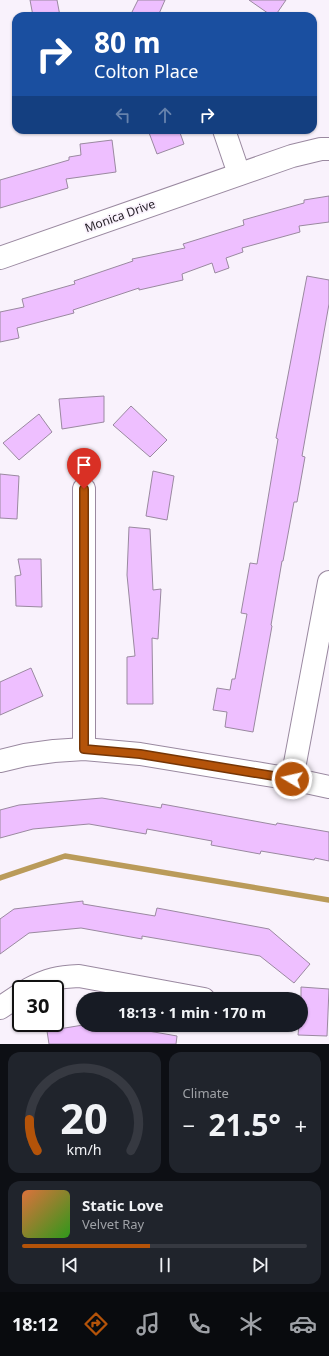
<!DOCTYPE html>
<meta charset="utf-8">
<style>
:root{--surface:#171b24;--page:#20242c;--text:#f1f3f6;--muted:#9ea1a6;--line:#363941;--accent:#b45309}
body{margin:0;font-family:"Noto Sans",sans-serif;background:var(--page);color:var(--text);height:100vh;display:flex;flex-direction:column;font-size:15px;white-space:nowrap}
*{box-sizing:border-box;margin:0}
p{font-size:13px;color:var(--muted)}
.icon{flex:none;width:22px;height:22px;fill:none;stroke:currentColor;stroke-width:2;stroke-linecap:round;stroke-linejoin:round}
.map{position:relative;height:1044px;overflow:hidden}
.details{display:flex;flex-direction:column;gap:8px;padding:8px;background:#0d0f14;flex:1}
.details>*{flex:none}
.hud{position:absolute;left:12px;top:12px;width:305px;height:122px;border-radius:12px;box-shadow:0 1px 3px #0004;background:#1a4fa0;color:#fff;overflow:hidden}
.speed{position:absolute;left:12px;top:980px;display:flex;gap:8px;font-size:20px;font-weight:700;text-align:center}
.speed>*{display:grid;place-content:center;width:52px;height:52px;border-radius:50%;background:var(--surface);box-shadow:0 1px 3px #0004;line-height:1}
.speed .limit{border:2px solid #111;border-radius:6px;background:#fff;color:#111}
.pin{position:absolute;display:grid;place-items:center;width:34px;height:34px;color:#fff;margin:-41px -17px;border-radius:50% 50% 50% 0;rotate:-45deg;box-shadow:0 0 4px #0007}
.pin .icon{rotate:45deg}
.me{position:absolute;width:44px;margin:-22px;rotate:279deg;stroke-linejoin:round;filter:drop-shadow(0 0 3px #0008)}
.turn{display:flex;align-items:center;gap:14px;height:84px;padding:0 16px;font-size:18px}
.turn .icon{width:52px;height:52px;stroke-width:2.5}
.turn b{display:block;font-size:28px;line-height:34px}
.lanes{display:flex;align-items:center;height:38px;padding:0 16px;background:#0003;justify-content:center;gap:20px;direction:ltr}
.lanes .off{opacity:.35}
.big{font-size:30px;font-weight:700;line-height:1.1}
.details .card{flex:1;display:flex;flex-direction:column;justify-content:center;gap:6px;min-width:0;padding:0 14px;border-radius:12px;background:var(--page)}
.details .dial{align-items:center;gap:0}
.dial svg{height:104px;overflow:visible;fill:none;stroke:var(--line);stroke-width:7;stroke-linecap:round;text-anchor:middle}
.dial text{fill:var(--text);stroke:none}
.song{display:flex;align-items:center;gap:12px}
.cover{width:48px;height:48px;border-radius:6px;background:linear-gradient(135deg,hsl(20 70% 55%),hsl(110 70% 35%))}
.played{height:4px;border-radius:2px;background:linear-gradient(90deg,var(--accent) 45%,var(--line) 45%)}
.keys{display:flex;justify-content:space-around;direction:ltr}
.heat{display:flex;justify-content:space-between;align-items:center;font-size:22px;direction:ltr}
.details .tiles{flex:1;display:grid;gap:8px;grid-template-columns:1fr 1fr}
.card:last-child{grid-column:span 2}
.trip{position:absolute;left:76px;top:992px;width:232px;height:40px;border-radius:20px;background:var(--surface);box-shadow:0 1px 3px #0004;font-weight:700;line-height:40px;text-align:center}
.tab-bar{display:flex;height:64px;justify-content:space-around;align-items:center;background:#090b0e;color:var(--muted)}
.tab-bar .icon{width:28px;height:28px}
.tab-bar .current{color:var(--accent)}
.tab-bar b{font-size:18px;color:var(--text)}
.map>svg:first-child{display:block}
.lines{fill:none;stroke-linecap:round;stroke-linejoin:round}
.stream{stroke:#ba9b5a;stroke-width:5.5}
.building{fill:#eebfff;stroke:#9a89a0}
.minor-casing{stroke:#9a89a0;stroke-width:24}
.minor{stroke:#fff;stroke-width:22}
.route-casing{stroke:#753606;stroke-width:10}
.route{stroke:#b45309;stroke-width:7}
.labels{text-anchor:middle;stroke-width:3.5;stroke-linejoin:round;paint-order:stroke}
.street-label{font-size:12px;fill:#211b23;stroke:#f9f2fc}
</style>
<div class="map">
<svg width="329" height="1044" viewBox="0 0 329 1044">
<rect width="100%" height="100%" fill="#f9f2fc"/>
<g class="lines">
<path class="stream" d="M 0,878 L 65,856 L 329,900"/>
</g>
<g class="building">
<path d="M 30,0 L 57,0 L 60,16 L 33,16 Z"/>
<path d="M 138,0 L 165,0 L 158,16 L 130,16 Z"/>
<path d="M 249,0 L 286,0 L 275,16 L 272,16 Z"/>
<path d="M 148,130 L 179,130 L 184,144 L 157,154 Z"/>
<path d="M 112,140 L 116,172 L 66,179 L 68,188 L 0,208 L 0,180 L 69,160 L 69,157 L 81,155 L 80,144 Z"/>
<path d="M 329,196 L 329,222 L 299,226 L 300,232 L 242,248 L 243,252 L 226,258 L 229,268 L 215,273 L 212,263 L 182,274 L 183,280 L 139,290 L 139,288 L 73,310 L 74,313 L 17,328 L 19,338 L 0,342 L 0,312 L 24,307 L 22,299 L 75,284 L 74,281 L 133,261 L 132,259 L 185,248 L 183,244 L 244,225 L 243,220 L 304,203 L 304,200 Z"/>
<path d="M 307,276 L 329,280 L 329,304 L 302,456 L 305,457 L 297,502 L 294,502 L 283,561 L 282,561 L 271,625 L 272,626 L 253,732 L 225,727 L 227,712 L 213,710 L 217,688 L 230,690 L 232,679 L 235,679 L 247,614 L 241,613 L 250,563 L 257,564 L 278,439 L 276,438 Z"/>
<path d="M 104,396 L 104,422 L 62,429 L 59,399 Z"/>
<path d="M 131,406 L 167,440 L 150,457 L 113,425 Z"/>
<path d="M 39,414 L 52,432 L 19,460 L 3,443 Z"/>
<path d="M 153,471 L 174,476 L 167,520 L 146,516 Z"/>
<path d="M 0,474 L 19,476 L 17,519 L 0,518 Z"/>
<path d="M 129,527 L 150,529 L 153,590 L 161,589 L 158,639 L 152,638 L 153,704 L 127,704 L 127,657 L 135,656 L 127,575 Z"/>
<path d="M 18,559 L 41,559 L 42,607 L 16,606 L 15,576 L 21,575 Z"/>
<path d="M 31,668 L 43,696 L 0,715 L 0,682 Z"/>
<path d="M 102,798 L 161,808 L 162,804 L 276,825 L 277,823 L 329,832 L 329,861 L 315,858 L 314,860 L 261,851 L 260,854 L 211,845 L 212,841 L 147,829 L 146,834 L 89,824 L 33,829 L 0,838 L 0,810 L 19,805 Z"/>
<path d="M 83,901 L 83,904 L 155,916 L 157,908 L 269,929 L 310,964 L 294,983 L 260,956 L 142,936 L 142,939 L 81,928 L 29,933 L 0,954 L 0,919 L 14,909 Z"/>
<path d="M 301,987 L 329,989 L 327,1036 L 298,1035 L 299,1025 L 301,1025 Z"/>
<path d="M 83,1025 L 114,1025 L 177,1036 L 176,1044 L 49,1044 L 47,1031 Z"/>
</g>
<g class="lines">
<g class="minor-casing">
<g id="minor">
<path d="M 224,130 L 239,174"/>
<path d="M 0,258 L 292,156 L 321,149 L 329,149"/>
<path d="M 84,489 L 84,749"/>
<path d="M 0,761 L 25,755 L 54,751 L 84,749 L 140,754 L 292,779 L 329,787"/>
<path d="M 292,779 L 329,582"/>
<path d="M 29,989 C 48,979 58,977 79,976 L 204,999"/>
<path d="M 0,1008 L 21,994"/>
</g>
</g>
<use href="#minor" class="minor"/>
</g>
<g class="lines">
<g class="route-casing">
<path id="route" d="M 84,489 L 84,749 L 140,754 L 292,779"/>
</g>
<use href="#route" class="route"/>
</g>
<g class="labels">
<g class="street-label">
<text transform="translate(120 216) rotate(-20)" y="4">Monica Drive</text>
</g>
</g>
</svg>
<div class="speed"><div class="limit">30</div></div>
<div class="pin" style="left:84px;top:489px;background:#d93025"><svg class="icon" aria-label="arrive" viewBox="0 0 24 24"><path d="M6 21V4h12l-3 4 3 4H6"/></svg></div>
<svg class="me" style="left:292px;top:779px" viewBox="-20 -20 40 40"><circle r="17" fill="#b45309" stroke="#fff" stroke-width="3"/><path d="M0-11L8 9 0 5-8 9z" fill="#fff"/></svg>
<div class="trip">18:13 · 1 min · 170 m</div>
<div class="hud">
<div class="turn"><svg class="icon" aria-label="right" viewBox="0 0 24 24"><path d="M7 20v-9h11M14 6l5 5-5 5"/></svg><div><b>80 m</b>Colton Place</div></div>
<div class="lanes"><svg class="icon off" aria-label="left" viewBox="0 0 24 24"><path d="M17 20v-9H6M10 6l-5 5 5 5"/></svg><svg class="icon off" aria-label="ahead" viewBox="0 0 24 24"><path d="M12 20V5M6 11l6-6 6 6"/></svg><svg class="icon" aria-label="right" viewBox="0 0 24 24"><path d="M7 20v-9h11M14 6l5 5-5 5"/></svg></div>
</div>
</div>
<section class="details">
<div class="tiles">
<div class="card dial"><svg viewBox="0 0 100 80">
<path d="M14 69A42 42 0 1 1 86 69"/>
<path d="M14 69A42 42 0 0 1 8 45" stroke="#b45309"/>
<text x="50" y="56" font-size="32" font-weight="700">20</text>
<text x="50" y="72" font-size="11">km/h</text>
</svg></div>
<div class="card"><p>Climate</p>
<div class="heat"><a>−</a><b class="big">21.5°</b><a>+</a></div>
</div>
<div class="card">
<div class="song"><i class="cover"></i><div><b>Static Love</b><p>Velvet Ray</p></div></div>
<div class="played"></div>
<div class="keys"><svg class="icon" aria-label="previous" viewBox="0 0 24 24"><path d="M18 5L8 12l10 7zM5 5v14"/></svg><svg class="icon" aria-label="pause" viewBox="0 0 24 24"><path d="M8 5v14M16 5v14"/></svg><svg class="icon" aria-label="next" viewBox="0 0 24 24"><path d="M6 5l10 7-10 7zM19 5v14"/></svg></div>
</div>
</div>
</section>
<nav class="tab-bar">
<b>18:12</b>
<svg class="icon current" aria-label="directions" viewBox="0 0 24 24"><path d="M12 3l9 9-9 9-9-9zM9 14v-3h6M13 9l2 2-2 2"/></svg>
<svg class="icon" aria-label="music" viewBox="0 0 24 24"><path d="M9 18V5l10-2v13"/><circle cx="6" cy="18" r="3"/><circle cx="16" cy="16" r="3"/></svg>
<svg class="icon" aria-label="phone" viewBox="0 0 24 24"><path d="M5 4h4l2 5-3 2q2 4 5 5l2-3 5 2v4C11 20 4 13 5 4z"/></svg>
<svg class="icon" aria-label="climate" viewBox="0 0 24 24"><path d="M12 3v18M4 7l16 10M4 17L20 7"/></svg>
<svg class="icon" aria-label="car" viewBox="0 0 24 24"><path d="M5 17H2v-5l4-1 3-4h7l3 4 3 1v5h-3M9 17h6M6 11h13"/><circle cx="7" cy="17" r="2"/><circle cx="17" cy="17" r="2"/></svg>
</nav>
